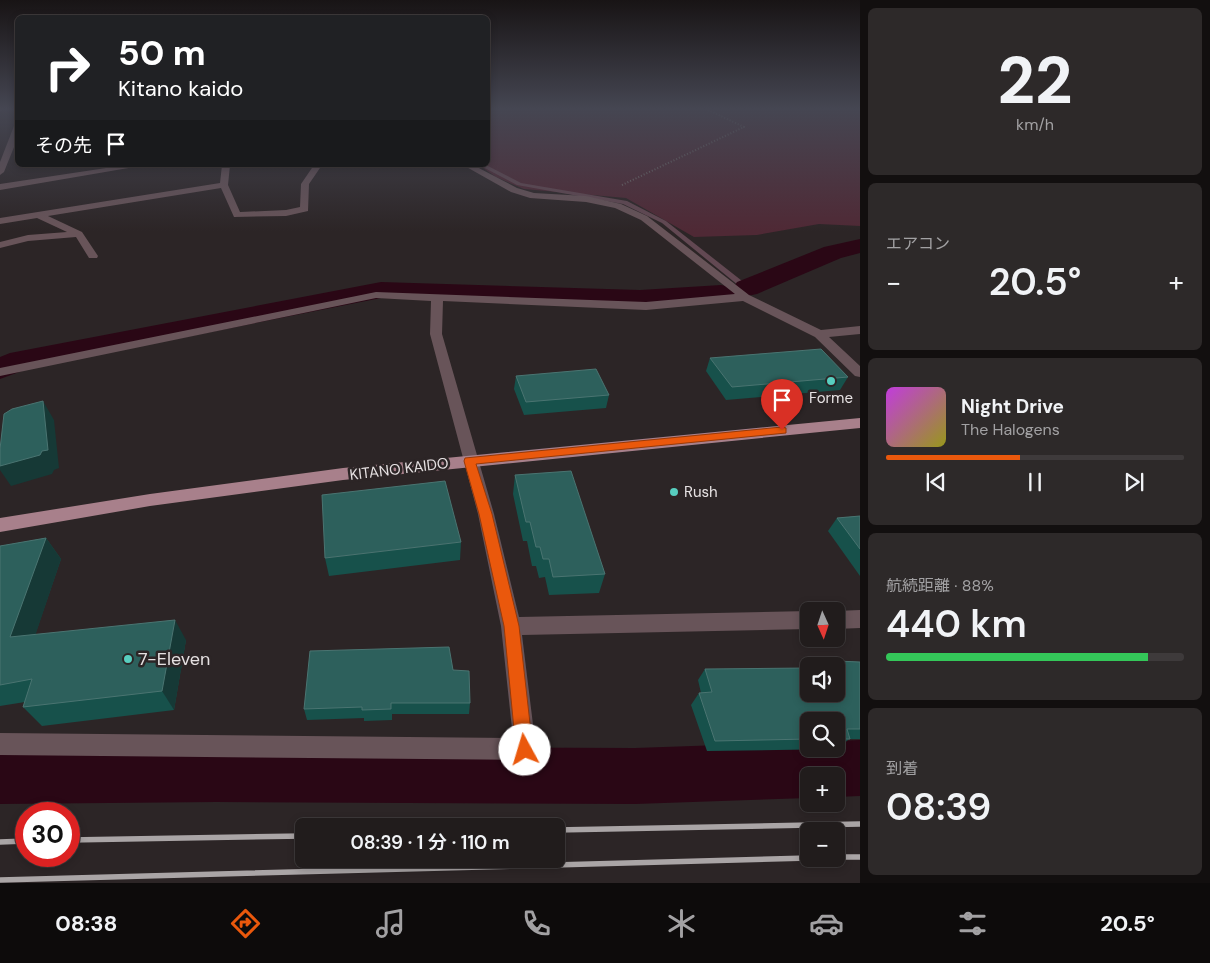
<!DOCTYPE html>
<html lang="ja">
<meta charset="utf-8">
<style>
:root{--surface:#211c1c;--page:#2d2929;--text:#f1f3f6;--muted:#a2a1a3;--line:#3e3a3b;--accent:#ea580c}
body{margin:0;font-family:"DM Sans","Noto Sans JP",sans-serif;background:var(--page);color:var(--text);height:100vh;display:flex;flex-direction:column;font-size:19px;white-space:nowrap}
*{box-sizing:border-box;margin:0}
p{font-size:16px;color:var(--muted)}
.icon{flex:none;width:28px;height:28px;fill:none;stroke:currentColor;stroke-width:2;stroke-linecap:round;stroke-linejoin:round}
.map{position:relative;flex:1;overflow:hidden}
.panel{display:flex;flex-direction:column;gap:8px;padding:8px;background:#120f0f;width:350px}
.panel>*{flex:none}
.hud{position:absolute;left:15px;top:15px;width:475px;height:152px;border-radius:8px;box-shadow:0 2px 8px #0003,0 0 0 1px var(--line);background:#202124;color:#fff;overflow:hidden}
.needle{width:32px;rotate:177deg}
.tools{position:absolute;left:800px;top:602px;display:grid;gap:10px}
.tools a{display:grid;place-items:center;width:45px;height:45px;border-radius:8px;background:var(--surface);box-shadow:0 2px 8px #0003,0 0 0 1px var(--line);font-size:25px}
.speed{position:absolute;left:15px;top:802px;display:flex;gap:10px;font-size:25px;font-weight:700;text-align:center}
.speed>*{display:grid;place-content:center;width:65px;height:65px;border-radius:50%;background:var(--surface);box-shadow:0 2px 8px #0003,0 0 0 1px var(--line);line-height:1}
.speed .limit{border:8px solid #d22;background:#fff;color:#111}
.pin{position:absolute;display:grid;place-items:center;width:42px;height:42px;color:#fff;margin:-51px -21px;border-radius:50% 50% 50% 0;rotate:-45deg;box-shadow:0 0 5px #0007}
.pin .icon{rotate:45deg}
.me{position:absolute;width:55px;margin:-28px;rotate:354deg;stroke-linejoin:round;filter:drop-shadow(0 0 4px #0008)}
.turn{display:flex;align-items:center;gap:18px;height:105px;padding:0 20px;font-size:22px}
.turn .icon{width:65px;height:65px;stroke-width:2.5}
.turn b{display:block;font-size:35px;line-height:42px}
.then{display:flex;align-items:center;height:48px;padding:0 20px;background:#0003;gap:10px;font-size:19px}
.big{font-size:38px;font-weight:600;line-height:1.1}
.panel .card{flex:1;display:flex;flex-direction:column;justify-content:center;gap:8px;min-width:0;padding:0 18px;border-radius:8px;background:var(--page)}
.panel .dial{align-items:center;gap:0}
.dial b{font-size:65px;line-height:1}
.song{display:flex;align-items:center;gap:15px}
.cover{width:60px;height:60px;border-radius:8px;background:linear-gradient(135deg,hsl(290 70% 55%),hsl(60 70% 35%))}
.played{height:5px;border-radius:2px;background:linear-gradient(90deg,var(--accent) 45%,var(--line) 45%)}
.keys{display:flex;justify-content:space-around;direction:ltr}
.heat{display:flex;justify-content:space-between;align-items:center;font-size:28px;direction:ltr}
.charge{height:8px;border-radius:4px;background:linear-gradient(90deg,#34c759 88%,var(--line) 0)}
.trip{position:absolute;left:295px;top:818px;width:270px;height:50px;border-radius:8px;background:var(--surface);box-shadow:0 2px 8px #0003,0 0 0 1px var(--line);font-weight:600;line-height:50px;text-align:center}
.menu{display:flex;height:80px;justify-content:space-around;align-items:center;background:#0d0b0b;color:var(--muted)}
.menu .icon{width:35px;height:35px}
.menu .active{color:var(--accent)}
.menu b{font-size:22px;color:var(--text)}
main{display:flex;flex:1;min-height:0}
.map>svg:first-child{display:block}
.green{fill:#4f2935}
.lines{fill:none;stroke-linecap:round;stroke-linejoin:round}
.stream{fill:#624852;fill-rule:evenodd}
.canal{fill:#2a0715;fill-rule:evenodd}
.path{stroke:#70696a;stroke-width:2;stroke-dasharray:1 2;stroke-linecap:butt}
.minor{fill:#685459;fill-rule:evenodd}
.major{fill:#a8808b;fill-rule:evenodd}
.rail{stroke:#aaa5a6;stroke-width:5.5}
.wall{fill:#17514b;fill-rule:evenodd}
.shaded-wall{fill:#163936}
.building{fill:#2d605c;stroke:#4a7471}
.route{fill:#ea580c;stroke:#983908}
.poi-dot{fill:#58cebf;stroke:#2c2526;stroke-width:2}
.labels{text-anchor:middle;stroke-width:5;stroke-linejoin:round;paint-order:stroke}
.poi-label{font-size:15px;fill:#e6e1e2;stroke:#2c2526}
.street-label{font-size:15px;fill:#e6e1e2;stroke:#2c2526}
.near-poi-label{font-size:18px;fill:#e6e1e2;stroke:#2c2526;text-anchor:start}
</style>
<main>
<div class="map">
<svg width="860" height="883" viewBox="0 0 860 883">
<rect width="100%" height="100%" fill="#2c2526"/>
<path class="green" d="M 488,108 L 860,108 L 860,226 L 819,224 L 757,235 L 694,237 L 626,198 L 524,189 L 496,177 L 479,165 L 488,165 Z"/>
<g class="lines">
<path class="stream" d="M 479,165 L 486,165 L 521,183 L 627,201 L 666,221 L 751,288 L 747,290 L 744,290 L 662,223 L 623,204 L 517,185 Z"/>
<g class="canal">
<path d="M 860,239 L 860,253 L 841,258 L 757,294 L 747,296 L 737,294 L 733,288 L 737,282 L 824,247 Z"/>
<path d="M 381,282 L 640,290 L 721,285 L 731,287 L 735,293 L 731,299 L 721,301 L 640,306 L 381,298 L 30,368 L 0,379 L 0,357 L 10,353 Z"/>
<path d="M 860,740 L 860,796 L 836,797 L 836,776 L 809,776 L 809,798 L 635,804 L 216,802 L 0,804 L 0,748 L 216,746 L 635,748 L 809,742 L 809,749 L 836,749 L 836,741 Z"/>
</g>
<path class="path" d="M 622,185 L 744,127 L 704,108"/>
<g class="minor">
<path d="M 0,108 L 10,108 L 0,111 Z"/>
<path d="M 18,124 L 18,137 L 4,172 L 0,175 L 0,162 L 14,126 Z"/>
<path d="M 126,165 L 146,165 L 0,190 L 0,184 Z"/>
<path d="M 222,165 L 230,165 L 228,185 L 240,212 L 286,210 L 300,207 L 301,184 L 314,165 L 322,165 L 309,184 L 308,211 L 286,216 L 234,217 L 221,188 L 48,216 L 82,232 L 98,256 L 97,258 L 89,258 L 76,237 L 28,241 L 0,248 L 0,242 L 28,235 L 67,232 L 37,218 L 0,224 L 0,218 L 220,183 Z"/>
<path d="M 463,165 L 473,165 L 517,188 L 534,193 L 586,196 L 621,204 L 647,216 L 749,295 L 821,330 L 860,326 L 860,334 L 829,337 L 860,366 L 860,377 L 855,376 L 815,337 L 743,301 L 646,310 L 443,301 L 442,334 L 494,514 L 519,617 L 809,611 L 809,629 L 522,635 L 536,749 L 533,757 L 525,760 L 0,755 L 0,733 L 513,738 L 501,626 L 478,514 L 430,334 L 431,301 L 376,298 L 0,376 L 0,368 L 376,292 L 646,302 L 735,294 L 641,220 L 615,208 L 586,202 L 530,198 L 511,192 Z"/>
<path d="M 860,610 L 860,628 L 836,629 L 836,611 Z"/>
</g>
<path class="major" d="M 860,418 L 860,428 L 343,480 L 150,506 L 0,532 L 0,518 L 150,494 L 343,468 Z"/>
<g class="rail">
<path d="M 556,830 L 860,824"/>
<path d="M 69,840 L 304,836"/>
<path d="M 0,842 L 26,841"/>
<path d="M 836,857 L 860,857"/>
<path d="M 0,880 L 809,858"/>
</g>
</g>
<g class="wall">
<path d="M 710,358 L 848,377 L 840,390 L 726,400 L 706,371 Z"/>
<path d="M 516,376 L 609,395 L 606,408 L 524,415 L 514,389 Z"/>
<path d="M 515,475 L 605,574 L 599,593 L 549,595 L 545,577 L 539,578 L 536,566 L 532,566 L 527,541 L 523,541 L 513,494 Z"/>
<path d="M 860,516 L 860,576 L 828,531 L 837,518 Z"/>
<path d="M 46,538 L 61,559 L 35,635 L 186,640 L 174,710 L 42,726 L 23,707 L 25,702 L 0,706 L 0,546 Z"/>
<path d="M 461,542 L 460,560 L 329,576 L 325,558 Z"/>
<path d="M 836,661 L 860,662 L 860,739 L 849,739 L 838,749 L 707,751 L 691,705 L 699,693 L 701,693 L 698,680 L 705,669 L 836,694 L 836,666 L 831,666 ZM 809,721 L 836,721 L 836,749 L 809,749 Z"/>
<path d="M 453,670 L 470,703 L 469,714 L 392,714 L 392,720 L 364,721 L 364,718 L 307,720 L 304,709 Z"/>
</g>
<g class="shaded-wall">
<path d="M 43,401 L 54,420 L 59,468 L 54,470 L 52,474 L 11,486 L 0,470 L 0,466 Z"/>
<path d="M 46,538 L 61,559 L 28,657 L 10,637 Z"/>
<path d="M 175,620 L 186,640 L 174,710 L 162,691 Z"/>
</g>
<g class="building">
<path d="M 821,349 L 848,377 L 732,387 L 710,358 Z"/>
<path d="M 596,369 L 609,395 L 526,402 L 516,376 Z"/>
<path d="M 43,401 L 48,450 L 42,451 L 40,455 L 0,466 L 0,449 L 4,414 L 12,409 Z"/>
<path d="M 571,471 L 605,574 L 553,577 L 549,559 L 543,559 L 540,547 L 536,547 L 530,522 L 526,522 L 515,475 Z"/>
<path d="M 445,481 L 461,542 L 325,558 L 322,495 Z"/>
<path d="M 860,516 L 860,549 L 837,518 Z"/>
<path d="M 46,538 L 10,637 L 175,620 L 162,691 L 23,707 L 32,679 L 0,685 L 0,546 Z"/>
<path d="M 449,647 L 453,670 L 469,671 L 470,703 L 391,703 L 391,709 L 362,710 L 362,707 L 304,709 L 310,651 Z"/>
<path d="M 836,661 L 860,662 L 860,729 L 847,729 L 850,739 L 836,739 L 836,721 L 809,721 L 809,739 L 715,741 L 699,693 L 712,692 L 705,669 L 809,668 L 809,694 L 836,694 Z"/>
</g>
<linearGradient id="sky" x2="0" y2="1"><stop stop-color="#181415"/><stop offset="0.47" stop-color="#454652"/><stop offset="1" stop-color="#454652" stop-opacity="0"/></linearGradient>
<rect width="860" height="231" fill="url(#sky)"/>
<path class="route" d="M 782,427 L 786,428 L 786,433 L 476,464 L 492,514 L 519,626 L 533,750 L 531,756 L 525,758 L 519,756 L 516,750 L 504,626 L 479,514 L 464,461 L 465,458 Z"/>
<g class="poi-dot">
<circle cx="831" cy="381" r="5"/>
<circle cx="674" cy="492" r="5"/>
<circle cx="128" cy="659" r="5"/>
</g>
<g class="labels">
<g class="poi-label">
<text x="831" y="403">Forme</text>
<text x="684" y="497" text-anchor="start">Rush</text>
</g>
<g class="street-label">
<text transform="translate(399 469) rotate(-7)" y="5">KITANO KAIDO</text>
</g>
<g class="near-poi-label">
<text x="138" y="665">7-Eleven</text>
</g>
</g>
</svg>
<div class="tools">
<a><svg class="needle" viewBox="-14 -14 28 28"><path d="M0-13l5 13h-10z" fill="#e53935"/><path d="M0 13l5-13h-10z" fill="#a2a1a3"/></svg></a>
<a><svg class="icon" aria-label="sound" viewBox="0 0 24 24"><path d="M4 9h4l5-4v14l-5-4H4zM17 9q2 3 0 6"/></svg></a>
<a><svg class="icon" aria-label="search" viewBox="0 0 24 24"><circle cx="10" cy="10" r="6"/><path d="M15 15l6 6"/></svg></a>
<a>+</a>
<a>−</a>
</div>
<div class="speed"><div class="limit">30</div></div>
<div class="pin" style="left:782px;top:430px;background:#d93025"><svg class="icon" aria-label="arrive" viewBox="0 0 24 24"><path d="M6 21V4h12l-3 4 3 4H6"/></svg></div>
<svg class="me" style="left:525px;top:750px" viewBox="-20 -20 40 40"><circle r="19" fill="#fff"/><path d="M0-13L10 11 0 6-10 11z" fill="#ea580c"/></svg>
<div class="trip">08:39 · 1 分 · 110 m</div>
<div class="hud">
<div class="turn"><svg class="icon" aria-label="right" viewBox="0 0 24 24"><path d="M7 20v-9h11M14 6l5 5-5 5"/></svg><div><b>50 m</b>Kitano kaido</div></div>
<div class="then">その先<svg class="icon" aria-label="arrive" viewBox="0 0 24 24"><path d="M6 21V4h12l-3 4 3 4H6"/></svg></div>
</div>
</div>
<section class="panel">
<div class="card dial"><b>22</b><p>km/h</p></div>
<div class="card"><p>エアコン</p>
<div class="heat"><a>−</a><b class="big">20.5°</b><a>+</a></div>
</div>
<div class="card">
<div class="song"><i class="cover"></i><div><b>Night Drive</b><p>The Halogens</p></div></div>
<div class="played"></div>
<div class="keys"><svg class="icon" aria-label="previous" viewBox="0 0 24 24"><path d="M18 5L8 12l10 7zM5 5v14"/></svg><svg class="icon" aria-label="pause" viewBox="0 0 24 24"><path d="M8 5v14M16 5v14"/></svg><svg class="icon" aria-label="next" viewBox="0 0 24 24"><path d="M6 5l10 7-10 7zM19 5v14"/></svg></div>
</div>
<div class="card"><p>航続距離 · 88%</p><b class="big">440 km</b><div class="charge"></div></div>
<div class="card"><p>到着</p><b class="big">08:39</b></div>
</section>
</main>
<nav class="menu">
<b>08:38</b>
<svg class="icon active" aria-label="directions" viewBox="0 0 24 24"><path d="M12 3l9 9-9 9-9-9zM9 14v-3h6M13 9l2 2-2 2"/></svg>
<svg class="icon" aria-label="music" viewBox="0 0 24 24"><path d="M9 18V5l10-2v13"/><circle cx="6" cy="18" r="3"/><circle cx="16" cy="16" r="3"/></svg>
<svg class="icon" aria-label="phone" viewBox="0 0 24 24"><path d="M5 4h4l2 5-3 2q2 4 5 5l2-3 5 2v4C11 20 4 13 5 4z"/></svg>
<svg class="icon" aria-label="climate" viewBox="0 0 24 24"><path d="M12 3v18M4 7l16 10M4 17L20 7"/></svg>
<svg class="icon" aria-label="car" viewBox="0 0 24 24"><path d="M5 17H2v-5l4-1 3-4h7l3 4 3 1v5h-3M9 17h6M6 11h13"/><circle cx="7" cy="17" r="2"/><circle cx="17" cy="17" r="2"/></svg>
<svg class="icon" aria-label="filters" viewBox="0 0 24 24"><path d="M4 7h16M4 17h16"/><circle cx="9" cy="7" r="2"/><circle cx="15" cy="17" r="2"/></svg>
<b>20.5°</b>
</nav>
